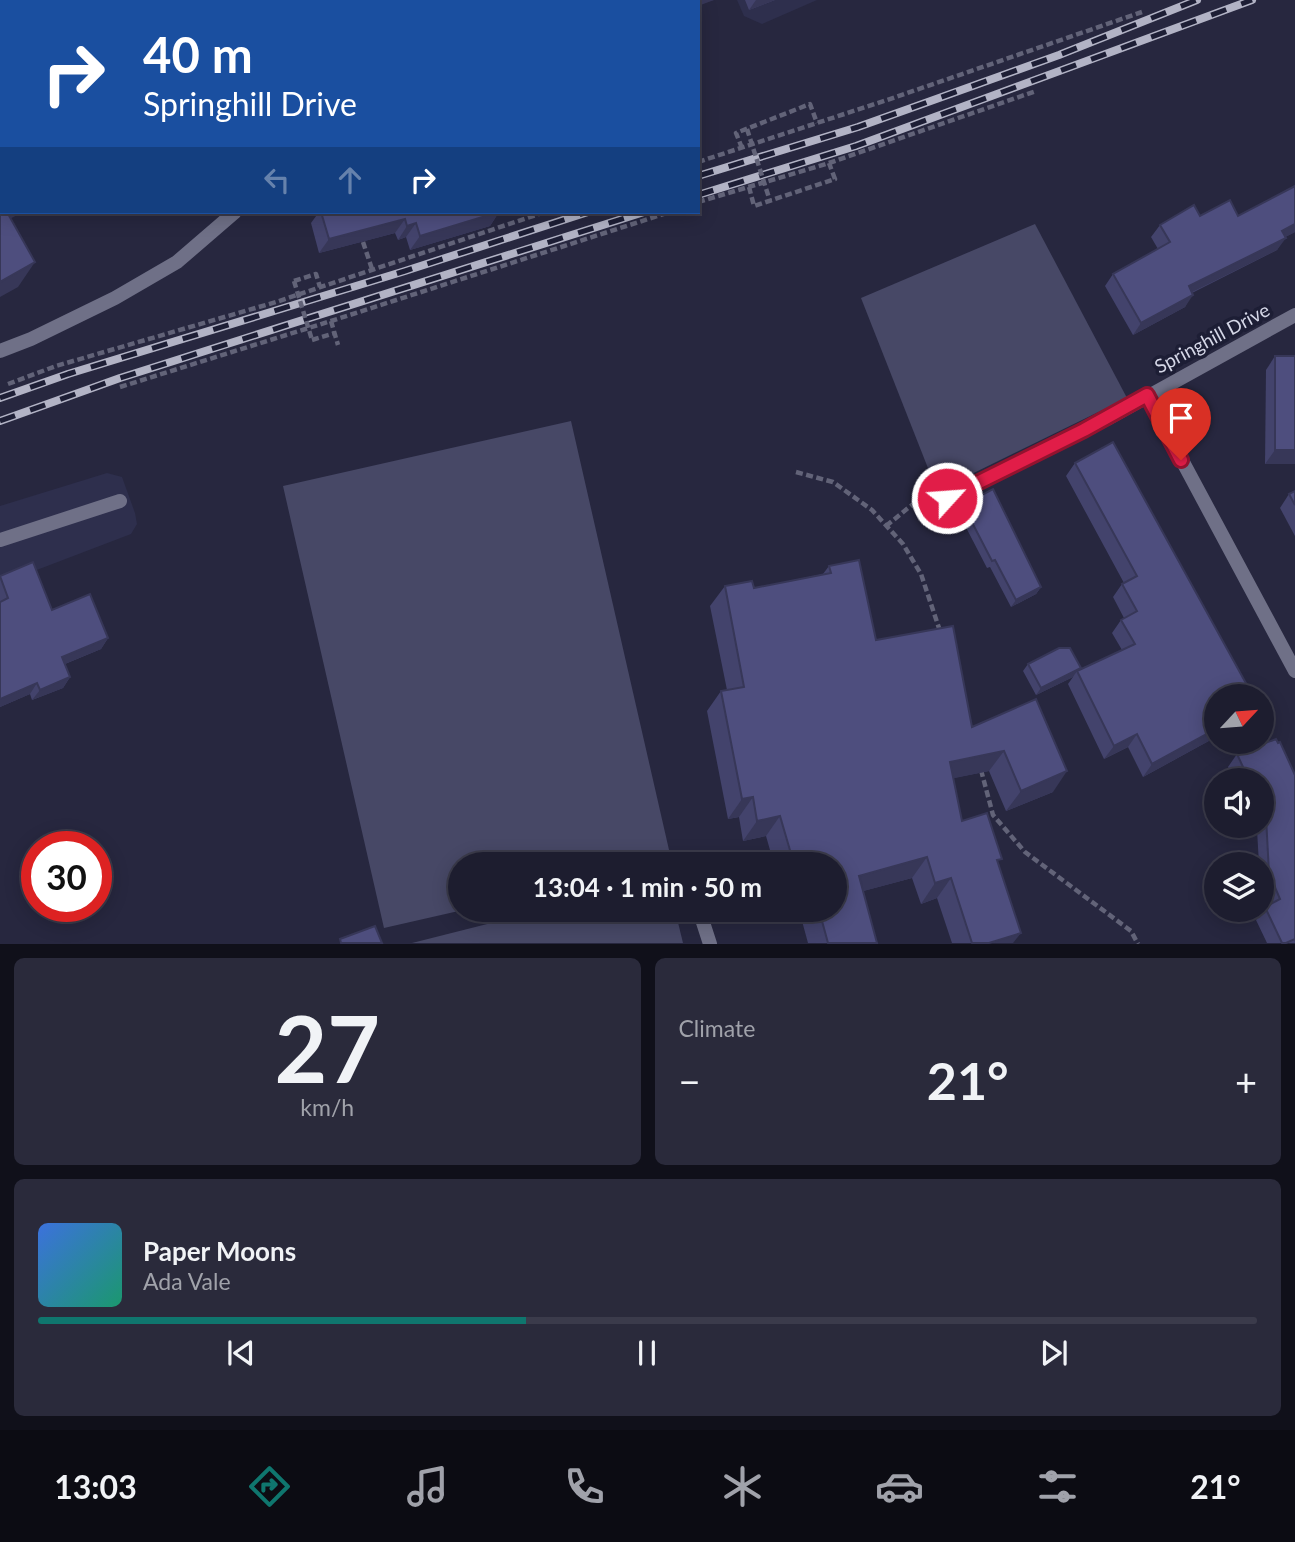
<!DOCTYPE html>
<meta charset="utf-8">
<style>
:root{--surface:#1d1d2f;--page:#2a2a3b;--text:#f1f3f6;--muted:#a0a2aa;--line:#3b3b4b;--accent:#0f766e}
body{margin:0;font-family:Lato,sans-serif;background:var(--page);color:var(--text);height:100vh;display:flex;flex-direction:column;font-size:26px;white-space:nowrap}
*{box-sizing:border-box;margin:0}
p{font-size:23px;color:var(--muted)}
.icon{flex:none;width:38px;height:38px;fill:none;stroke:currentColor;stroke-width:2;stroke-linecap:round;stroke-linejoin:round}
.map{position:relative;height:944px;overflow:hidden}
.panel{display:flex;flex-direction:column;gap:14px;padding:14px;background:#10101a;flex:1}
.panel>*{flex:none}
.hud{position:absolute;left:0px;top:0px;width:700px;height:214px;box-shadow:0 4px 18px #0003,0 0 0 2px var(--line);background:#1a4fa0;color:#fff;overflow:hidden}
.needle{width:46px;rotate:64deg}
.buttons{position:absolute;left:1204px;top:684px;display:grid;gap:14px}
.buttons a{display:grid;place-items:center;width:70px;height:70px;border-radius:50%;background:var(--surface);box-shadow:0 4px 18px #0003,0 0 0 2px var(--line);font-size:35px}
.speed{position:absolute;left:21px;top:831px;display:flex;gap:14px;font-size:35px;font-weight:700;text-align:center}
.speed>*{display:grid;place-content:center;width:91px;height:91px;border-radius:50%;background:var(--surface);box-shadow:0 4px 18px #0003,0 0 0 2px var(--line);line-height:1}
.speed .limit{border:10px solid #d22;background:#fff;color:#111}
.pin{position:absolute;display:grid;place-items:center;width:60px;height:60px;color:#fff;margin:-72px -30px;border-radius:50% 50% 50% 0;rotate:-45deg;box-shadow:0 0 7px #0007}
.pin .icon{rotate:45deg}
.me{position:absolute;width:77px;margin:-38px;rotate:64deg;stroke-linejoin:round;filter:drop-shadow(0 0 5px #0008)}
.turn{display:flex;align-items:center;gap:24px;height:147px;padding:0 28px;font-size:32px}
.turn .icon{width:91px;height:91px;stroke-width:2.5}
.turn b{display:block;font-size:49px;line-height:60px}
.lanes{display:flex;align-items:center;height:66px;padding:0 28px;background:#0003;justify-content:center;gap:35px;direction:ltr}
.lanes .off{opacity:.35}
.big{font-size:52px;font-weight:700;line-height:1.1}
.panel .tile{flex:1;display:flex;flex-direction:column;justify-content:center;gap:10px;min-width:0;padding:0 24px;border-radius:10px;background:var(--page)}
.panel .dial{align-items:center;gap:0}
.dial b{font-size:91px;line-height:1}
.song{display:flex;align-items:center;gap:21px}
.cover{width:84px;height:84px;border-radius:10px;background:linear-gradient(135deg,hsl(220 70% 55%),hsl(160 70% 35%))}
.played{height:7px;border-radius:4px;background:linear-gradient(90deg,var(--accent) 40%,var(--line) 40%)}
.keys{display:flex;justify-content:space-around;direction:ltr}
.heat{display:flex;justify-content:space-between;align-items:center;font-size:38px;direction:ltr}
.panel .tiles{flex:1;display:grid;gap:14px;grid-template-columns:1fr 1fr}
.tile:last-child{grid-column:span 2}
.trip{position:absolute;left:448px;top:852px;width:399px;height:70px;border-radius:35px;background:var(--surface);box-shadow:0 4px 18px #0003,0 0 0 2px var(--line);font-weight:700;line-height:70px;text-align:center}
.tab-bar{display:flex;height:112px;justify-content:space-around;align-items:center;background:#0c0c13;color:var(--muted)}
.tab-bar .icon{width:49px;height:49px}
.tab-bar .on{color:var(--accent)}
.tab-bar b{font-size:32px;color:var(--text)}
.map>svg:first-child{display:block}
.built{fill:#2e2f4d}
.green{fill:#474866}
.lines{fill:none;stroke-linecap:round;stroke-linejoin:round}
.path{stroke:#626378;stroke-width:4.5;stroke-dasharray:7 3.5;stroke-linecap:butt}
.service{stroke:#6f7087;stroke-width:14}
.minor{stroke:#6f7087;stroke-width:14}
.tertiary{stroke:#6f7087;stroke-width:14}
.rail-casing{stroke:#b2b3c5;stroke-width:8}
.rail{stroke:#1d1e35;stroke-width:5;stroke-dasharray:16;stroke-linecap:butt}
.path-bridge{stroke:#626378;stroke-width:4.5;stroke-dasharray:7 3.5;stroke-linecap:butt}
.wall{fill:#43436c}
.shaded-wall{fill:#373758}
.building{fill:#4e4e7e;stroke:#373758;stroke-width:2}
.route-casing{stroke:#92132f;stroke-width:18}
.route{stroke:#e11d48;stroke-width:12}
.labels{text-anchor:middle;stroke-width:7;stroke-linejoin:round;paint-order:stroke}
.street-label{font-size:19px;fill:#d5d7e7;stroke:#1d1e35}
</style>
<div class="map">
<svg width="1295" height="944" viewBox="0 0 1295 944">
<rect width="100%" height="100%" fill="#27273f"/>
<g class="built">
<path d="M 737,0 L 817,0 L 762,24 L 744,16 Z"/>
<path d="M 107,473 L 122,477 L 135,513 L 137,524 L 131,534 L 0,584 L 0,506 Z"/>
</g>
<g class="green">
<path d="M 1035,224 L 1127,398 L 937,491 L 861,298 Z"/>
<path d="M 571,421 L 672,863 L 460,864 L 460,910 L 463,910 L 384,928 L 283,486 Z"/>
<path d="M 543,910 L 675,910 L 683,943 L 412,943 Z"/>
</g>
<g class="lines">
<g class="path">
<path d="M 742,148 L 736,133 L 810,104 L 817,123"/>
<path d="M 698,162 L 887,100 L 1142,12"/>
<path d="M 749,187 L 754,206 L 835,179 L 829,163"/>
<path d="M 698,202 L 829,163 L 1036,91"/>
<path d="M 363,242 L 372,269"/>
<path d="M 294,281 L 316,274 L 320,287"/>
<path d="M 331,321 L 338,345"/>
<path d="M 312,340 L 335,333"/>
<path d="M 8,384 L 56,366 L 276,302 L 545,212"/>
<path d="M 120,387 L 331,321 L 670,212"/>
<path d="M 796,472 L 833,482 L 872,510 L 903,544 L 921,574 L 941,634"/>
<path d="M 886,526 L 918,500 L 925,500"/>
<path d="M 981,770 L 993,815 L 1025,852 L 1131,931 L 1138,944"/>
</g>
<path class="service" d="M 0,540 L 120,501"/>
<g class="minor">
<path d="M 1147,395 L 1295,671"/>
<path d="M 947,498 L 1109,418 L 1295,315"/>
<path d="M 706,864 L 709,858"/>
<path d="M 699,910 L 710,944"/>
</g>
<g class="tertiary">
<path d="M 366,0 L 366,2"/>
<path d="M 0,351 L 31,339 L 115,298 L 177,262 L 235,212"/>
</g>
<g class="rail-casing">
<g id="rail">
<path d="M 698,176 L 858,127 L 1059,55 L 1197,0"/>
<path d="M 698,195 L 856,146 L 1252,0"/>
<path d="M 0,398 L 68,374 L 405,271 L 588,212"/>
<path d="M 0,421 L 120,378 L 644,212"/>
</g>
</g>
<use href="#rail" class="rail"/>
<g class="path-bridge">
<path d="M 747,129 L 770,201"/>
<path d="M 294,281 L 312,340"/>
</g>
</g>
<g class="wall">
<path d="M 204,0 L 263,0 L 261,2 L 205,2 Z"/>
<path d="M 636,0 L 714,0 L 698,2 L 636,2 Z"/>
<path d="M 745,0 L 775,0 L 749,10 Z"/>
<path d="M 1295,186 L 1295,232 L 1285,237 L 1277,250 L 1192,293 L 1185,307 L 1133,335 L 1105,286 L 1113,274 L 1158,249 L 1151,237 L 1160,225 L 1200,216 L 1238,216 Z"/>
<path d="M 319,212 L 499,212 L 490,226 L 410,250 L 406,237 L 398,240 L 395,233 L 319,253 L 311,223 Z"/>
<path d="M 1275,356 L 1295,356 L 1295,464 L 1265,464 L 1266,370 Z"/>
<path d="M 1075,463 L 1216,696 L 1216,737 L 1143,777 L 1128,747 L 1104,759 L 1068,684 L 1073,677 L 1036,695 L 1023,671 L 1028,664 L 1080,669 L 1122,650 L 1112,633 L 1121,620 L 1124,618 L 1113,597 L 1122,584 L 1124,583 L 1066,476 Z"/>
<path d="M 1295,491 L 1295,536 L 1280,508 L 1289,494 Z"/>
<path d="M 963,505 L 1041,587 L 1036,594 L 1011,607 L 990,567 L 987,568 L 958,512 Z"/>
<path d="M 829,566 L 876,640 L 972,727 L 1036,699 L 1053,792 L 1006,811 L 989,771 L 953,778 L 962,821 L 999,864 L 1013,943 L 952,943 L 937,898 L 921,904 L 912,878 L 863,891 L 877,943 L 808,943 L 799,910 L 835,910 L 835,864 L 774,864 L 766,836 L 743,841 L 739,817 L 728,819 L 707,711 L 721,691 L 727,690 L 710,606 L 725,586 L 754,588 L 823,574 Z"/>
<path d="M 0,576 L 52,610 L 108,638 L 101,649 L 65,664 L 70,677 L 63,688 L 32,700 L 30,694 L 0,707 Z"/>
<path d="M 1276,739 L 1295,943 L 1267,943 L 1256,920 L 1265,907 L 1268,905 L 1262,890 L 1262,864 L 1259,864 L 1257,830 L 1255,826 L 1262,826 L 1262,780 L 1234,780 L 1228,767 L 1237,754 Z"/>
</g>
<g class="shaded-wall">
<path d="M 251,0 L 263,0 L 261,2 L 247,2 Z"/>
<path d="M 673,0 L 714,0 L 698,6 L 698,2 L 669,2 Z"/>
<path d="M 756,0 L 775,0 L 749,10 Z"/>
<path d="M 2,212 L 23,212 L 0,224 Z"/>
<path d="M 499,212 L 490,226 L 410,250 L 420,236 Z"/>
<path d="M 405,219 L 395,233 L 319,253 L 329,239 Z"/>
<path d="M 416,223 L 406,237 L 398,240 L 407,226 Z"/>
<path d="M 1295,224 L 1295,232 L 1274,243 L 1282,231 Z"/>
<path d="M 1286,238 L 1277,250 L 1180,298 L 1189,286 Z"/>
<path d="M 35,262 L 18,287 L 0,297 L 0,282 Z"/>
<path d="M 1193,295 L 1185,307 L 1133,335 L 1141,323 Z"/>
<path d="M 1275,450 L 1295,450 L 1295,464 L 1265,464 Z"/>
<path d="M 1041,587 L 1036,594 L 1011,607 L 1016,600 Z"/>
<path d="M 108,638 L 101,649 L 55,668 L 62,657 Z"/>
<path d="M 1077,671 L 1073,677 L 1036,695 L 1041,688 Z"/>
<path d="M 70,677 L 63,688 L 32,700 L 40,690 Z"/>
<path d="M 37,683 L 30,694 L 0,707 L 0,699 Z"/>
<path d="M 1216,729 L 1216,737 L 1143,777 L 1152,764 Z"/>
<path d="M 1137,734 L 1128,747 L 1104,759 L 1114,746 Z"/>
<path d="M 1004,751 L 989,771 L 936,782 L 950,762 Z"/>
<path d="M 1067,771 L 1053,792 L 1006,811 L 1021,791 Z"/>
<path d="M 753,797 L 739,817 L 728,819 L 742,799 Z"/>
<path d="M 780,816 L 766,836 L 743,841 L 757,821 Z"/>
<path d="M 927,857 L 912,878 L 845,896 L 859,876 Z"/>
<path d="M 951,878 L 937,898 L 921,904 L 935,883 Z"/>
<path d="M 1021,933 L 1013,943 L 989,943 Z"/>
</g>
<g class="building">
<path d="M 232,0 L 251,0 L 247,2 L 232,2 Z"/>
<path d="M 661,0 L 673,0 L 669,2 L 662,2 Z"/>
<path d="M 2,89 L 2,212 L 7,212 L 35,262 L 0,282 L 0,90 Z"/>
<path d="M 1295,186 L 1295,224 L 1282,231 L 1286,238 L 1189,286 L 1193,295 L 1141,323 L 1113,274 L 1170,242 L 1160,225 L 1194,205 L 1200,216 L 1230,200 L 1238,216 Z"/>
<path d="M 321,212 L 499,212 L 420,236 L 416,223 L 407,226 L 405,219 L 329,239 Z"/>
<rect x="1275" y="356" width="20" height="94"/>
<path d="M 1113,442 L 1253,696 L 1216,696 L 1216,729 L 1152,764 L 1137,734 L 1114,746 L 1077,671 L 1135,644 L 1121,620 L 1137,611 L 1122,584 L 1137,576 L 1075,463 Z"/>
<path d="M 993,489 L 1041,587 L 1016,600 L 995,560 L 992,561 L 963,505 Z"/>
<path d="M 1295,491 L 1295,505 L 1289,494 Z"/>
<path d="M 859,560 L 876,640 L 953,626 L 972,727 L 1036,699 L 1067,771 L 1021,791 L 1004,751 L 950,762 L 962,821 L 987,813 L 1002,859 L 997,860 L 1021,933 L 989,943 L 972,943 L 951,878 L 935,883 L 927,857 L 859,876 L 877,943 L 828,943 L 819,910 L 835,910 L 835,864 L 794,864 L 780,816 L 757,821 L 753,797 L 742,799 L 721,691 L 744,687 L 725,586 L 752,581 L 754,588 L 831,573 L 829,566 Z"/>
<path d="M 33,562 L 52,610 L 90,594 L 108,638 L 62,657 L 70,677 L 40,690 L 37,683 L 0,699 L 0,602 L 8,598 L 0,576 Z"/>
<path d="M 1059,648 L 1070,648 L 1081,668 L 1041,688 L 1028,664 Z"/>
<path d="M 1276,739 L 1278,743 L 1280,742 L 1295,775 L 1295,939 L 1286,943 L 1282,943 L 1265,907 L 1280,899 L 1269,873 L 1266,817 L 1262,807 L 1262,780 L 1249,780 L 1237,754 Z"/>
<path d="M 375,926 L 382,943 L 341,943 L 340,939 Z"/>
</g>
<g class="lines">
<g class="route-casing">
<path id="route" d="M 947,498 L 1084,430 L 1147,395 L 1181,460"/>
</g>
<use href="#route" class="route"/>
</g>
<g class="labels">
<g class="street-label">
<text transform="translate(1212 338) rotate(-28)" y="7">Springhill Drive</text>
</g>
</g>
</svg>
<div class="buttons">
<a><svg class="needle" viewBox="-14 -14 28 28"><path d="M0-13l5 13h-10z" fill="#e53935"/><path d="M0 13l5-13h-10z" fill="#a0a2aa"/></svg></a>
<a><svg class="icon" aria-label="sound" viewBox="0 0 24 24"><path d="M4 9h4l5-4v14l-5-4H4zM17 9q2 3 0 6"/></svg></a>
<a><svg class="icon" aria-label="layers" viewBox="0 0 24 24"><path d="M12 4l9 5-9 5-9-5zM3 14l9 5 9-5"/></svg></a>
</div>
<div class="speed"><div class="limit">30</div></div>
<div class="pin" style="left:1181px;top:460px;background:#d93025"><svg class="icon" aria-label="arrive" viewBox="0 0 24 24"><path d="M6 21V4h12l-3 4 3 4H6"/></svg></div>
<svg class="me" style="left:947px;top:498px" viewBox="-20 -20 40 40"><circle r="17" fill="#e11d48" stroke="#fff" stroke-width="3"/><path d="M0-11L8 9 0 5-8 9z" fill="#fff"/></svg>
<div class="trip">13:04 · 1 min · 50 m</div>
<div class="hud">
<div class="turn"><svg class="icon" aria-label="right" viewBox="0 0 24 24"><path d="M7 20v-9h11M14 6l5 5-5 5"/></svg><div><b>40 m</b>Springhill Drive</div></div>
<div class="lanes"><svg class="icon off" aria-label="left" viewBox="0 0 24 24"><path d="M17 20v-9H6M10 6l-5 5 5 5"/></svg><svg class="icon off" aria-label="ahead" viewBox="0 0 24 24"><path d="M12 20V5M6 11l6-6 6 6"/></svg><svg class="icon" aria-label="right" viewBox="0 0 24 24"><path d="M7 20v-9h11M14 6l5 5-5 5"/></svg></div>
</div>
</div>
<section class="panel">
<div class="tiles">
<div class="tile dial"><b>27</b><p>km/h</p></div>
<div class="tile"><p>Climate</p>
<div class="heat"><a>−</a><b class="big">21°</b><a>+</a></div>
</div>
<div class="tile">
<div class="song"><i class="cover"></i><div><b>Paper Moons</b><p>Ada Vale</p></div></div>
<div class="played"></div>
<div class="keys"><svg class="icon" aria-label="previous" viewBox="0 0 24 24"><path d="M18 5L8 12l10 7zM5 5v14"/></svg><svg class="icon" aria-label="pause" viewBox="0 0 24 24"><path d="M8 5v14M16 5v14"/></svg><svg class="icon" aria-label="next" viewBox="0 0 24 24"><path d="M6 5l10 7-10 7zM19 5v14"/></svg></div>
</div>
</div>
</section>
<nav class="tab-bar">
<b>13:03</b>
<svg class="icon on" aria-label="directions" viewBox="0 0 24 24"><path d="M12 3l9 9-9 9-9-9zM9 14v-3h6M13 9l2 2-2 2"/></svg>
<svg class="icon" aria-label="music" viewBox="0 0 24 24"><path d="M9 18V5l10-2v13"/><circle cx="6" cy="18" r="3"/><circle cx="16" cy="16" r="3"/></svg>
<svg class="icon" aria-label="phone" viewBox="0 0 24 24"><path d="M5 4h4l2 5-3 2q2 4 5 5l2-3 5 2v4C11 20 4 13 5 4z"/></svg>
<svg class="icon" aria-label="climate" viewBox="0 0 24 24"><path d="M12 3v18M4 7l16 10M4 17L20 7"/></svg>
<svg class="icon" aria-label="car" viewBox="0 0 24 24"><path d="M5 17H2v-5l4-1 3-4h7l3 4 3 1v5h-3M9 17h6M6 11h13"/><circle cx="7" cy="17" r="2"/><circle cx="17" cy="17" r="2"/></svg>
<svg class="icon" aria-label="filters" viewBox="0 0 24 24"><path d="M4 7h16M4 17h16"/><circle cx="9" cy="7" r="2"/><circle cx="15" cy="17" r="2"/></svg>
<b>21°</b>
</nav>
